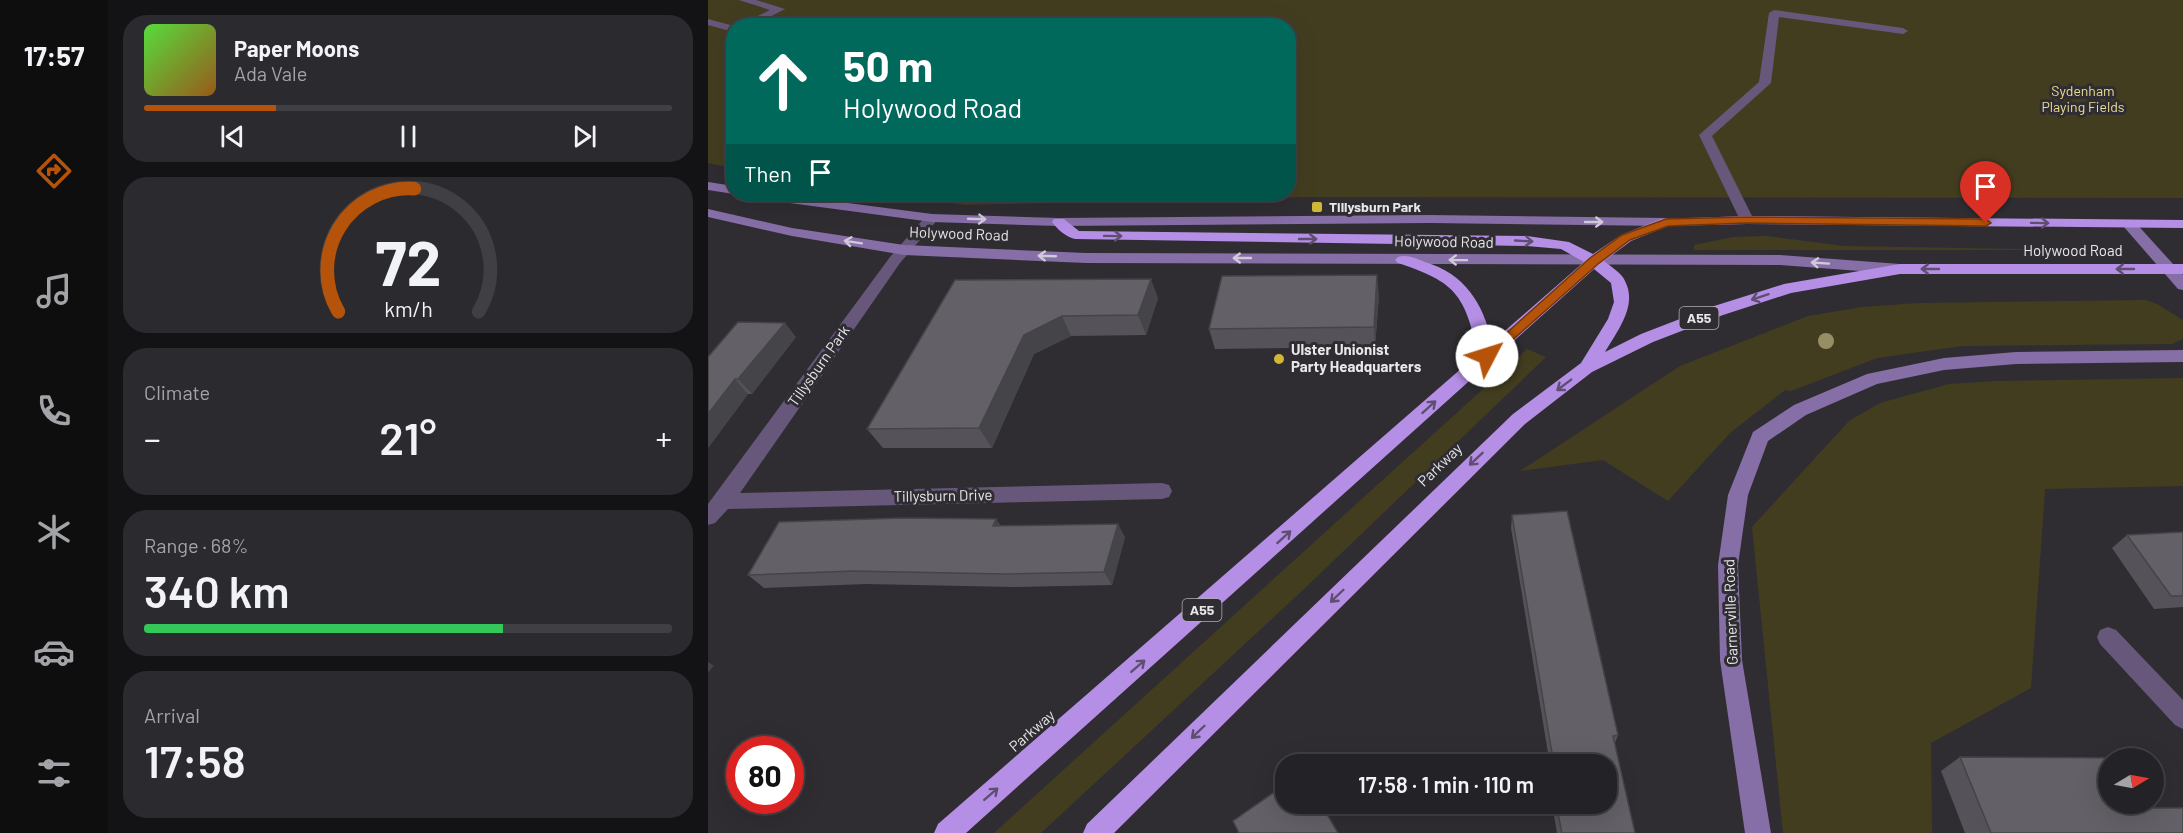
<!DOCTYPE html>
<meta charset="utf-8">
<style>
:root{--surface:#232226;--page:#2b2a2e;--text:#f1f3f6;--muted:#a3a4a7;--line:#403f43;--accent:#b45309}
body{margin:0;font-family:Barlow,sans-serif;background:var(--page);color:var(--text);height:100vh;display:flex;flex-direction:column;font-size:22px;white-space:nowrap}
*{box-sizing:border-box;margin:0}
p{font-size:20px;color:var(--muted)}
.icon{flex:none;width:33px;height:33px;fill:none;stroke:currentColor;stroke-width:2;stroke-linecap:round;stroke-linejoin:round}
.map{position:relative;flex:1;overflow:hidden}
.drawer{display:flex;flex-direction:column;gap:15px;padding:15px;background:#131315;width:600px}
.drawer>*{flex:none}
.hud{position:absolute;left:18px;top:18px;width:570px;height:183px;border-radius:24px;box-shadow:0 6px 24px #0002,0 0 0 2px var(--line);background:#00695c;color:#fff;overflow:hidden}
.needle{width:39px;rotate:80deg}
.tools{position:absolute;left:1390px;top:748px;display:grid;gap:12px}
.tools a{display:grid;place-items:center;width:66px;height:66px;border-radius:50%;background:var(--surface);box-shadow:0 6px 24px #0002,0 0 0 2px var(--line);font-size:30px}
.speed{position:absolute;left:18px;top:736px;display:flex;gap:12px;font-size:30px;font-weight:700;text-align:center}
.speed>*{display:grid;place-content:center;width:78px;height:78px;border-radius:50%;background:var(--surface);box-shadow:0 6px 24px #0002,0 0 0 2px var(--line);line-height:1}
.speed .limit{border:9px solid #d22;background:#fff;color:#111}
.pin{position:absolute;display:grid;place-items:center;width:51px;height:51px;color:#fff;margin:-62px -26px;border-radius:50% 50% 50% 0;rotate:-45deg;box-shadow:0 0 6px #0007}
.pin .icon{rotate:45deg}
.me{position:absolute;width:66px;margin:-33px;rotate:50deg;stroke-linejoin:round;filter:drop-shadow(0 0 4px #0008)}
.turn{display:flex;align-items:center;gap:21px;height:126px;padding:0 18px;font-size:27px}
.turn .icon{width:78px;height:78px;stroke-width:2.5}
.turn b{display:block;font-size:42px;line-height:51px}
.then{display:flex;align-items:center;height:57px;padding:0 18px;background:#0003;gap:12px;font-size:22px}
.big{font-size:45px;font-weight:600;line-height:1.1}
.drawer .widget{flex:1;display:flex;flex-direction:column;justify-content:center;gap:9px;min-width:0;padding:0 21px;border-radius:24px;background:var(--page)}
.drawer .dial{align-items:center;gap:0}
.dial svg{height:156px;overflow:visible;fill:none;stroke:var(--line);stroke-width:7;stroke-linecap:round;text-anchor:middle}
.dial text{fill:var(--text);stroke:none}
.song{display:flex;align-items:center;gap:18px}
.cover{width:72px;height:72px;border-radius:9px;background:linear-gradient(135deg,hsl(110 70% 55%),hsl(30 70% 35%))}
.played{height:6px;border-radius:3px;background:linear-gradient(90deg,var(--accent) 25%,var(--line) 25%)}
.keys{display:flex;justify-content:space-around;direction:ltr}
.heat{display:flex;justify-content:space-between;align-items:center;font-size:33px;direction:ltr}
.charge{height:9px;border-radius:4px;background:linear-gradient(90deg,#34c759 68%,var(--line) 0)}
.trip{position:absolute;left:567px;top:754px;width:342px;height:60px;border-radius:24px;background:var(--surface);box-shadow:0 6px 24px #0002,0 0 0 2px var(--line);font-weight:600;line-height:60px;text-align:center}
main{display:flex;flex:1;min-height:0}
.tab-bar{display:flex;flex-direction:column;width:108px;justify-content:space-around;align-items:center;background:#0e0e0f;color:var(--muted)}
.tab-bar .icon{width:42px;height:42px}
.tab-bar .current{color:var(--accent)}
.tab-bar b{font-size:27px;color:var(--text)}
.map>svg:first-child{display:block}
.green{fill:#433d20}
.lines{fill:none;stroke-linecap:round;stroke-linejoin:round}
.lane{fill:#67587b;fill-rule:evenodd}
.street{fill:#67587b;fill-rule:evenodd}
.secondary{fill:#866ea6;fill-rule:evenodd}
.highway{fill:#b58ee5;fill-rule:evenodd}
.tree{fill:#988e66}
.wall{fill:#555359}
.shaded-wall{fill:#454448}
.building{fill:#636167;stroke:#454448;stroke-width:1.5}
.oneway{stroke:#d0c9d9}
.oneway2{stroke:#5e4f71}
.route{fill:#b45309;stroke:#753606;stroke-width:1.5}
.poi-dot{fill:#d0b836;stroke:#2f2d32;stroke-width:2}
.labels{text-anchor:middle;stroke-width:6;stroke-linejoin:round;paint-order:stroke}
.far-park-label{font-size:14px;fill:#eede91;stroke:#2f2d32}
.far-poi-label{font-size:14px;font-weight:bold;fill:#e8e7ea;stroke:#2f2d32;text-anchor:start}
.shield{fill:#2f2d32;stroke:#b0afb3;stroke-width:1.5}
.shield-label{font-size:14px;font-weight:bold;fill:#e8e7ea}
.street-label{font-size:15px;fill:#e8e7ea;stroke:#2f2d32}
.poi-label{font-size:15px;font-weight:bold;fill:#e8e7ea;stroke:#2f2d32;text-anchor:start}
</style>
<main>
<nav class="tab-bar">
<b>17:57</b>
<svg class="icon current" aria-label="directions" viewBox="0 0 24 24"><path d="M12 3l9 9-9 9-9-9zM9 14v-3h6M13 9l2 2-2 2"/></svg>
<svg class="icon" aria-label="music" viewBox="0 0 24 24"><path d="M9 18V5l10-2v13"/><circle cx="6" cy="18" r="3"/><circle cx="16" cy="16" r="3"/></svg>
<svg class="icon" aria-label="phone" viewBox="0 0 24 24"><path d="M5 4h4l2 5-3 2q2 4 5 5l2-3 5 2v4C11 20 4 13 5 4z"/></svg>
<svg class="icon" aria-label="climate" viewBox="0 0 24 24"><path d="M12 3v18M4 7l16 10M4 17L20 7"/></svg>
<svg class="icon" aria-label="car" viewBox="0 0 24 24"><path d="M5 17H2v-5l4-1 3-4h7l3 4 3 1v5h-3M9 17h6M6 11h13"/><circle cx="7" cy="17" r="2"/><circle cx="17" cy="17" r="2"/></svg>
<svg class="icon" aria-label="filters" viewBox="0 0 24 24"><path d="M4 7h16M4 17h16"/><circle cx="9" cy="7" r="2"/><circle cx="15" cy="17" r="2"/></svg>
</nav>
<section class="drawer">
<div class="widget">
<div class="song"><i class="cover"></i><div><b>Paper Moons</b><p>Ada Vale</p></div></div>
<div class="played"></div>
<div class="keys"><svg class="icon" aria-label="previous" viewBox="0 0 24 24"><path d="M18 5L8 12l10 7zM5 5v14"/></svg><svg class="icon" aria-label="pause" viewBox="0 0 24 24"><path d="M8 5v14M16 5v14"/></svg><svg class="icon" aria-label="next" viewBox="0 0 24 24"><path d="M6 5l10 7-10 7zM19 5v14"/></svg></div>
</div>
<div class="widget dial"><svg viewBox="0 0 100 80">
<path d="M14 69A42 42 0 1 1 86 69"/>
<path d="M14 69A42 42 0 0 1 53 6" stroke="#b45309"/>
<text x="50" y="56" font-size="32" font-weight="700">72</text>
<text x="50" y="72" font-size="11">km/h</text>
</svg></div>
<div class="widget"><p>Climate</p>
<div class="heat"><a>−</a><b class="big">21°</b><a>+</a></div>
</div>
<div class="widget"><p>Range · 68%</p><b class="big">340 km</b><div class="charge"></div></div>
<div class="widget"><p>Arrival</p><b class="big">17:58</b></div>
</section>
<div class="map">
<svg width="1475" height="833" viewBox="0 0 1475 833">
<rect width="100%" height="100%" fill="#2f2d32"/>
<g class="green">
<path d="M 0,0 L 1475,0 L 1475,198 L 599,197 L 257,205 L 180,194 L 580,194 L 580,26 L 26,26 L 25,168 L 0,163 Z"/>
<path d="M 1059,236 L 1135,246 L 1367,250 L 986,250 L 986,245 L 1025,237 Z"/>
<path d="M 1438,300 L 1449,304 L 1475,320 L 1475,339 L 1464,344 L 1254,346 L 1169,358 L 1083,391 L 1077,390 L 1022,433 L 960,501 L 895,460 L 812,471 L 972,366 L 1100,316 L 1154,307 L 1211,303 Z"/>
<path d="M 819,349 L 838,357 L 596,589 L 333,833 L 286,833 Z"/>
<path d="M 1475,378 L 1475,486 L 1337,489 L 1323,688 L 1223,743 L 1224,833 L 1075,833 L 1044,527 L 1141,421 L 1172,403 L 1241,384 L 1288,381 Z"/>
</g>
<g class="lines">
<g class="lane">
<path d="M 31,0 L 48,0 L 77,9 L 44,26 L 29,26 L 62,10 Z"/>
<path d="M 1066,10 L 1195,28 L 1200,31 L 1195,34 L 1071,17 L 1063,83 L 1004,136 L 1046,220 L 1039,224 L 1032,220 L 991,135 L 1051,82 L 1061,13 Z"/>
<path d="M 0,19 L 26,26 L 26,32 L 0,25 Z"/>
</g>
<g class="street">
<path d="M 224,214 L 231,218 L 192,263 L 32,493 L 454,483 L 461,485 L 464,491 L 461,497 L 454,499 L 20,509 L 7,523 L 0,525 L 0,504 L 182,257 L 219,215 Z"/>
<path d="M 1400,627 L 1408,630 L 1475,700 L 1475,729 L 1467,725 L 1392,644 L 1389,637 L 1392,630 Z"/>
</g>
<g class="secondary">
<path d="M 0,182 L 26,186 L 26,194 L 28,194 L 26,194 L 0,190 Z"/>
<path d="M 37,194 L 71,194 L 224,214 L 351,218 L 722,215 L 958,218 L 965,222 L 958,226 L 722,223 L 351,226 L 224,222 L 44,198 Z"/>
<path d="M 0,209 L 84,228 L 196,245 L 378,253 L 1072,255 L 1192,264 L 1200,269 L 1192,274 L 1072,265 L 378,263 L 196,255 L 84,236 L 0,217 Z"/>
<path d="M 1421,220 L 1426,221 L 1475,275 L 1475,290 L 1470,289 L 1416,227 L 1414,224 L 1416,221 Z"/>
<path d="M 1475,350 L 1475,362 L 1308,364 L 1236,370 L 1169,384 L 1098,415 L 1060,441 L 1040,495 L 1030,565 L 1034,660 L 1063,833 L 1037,833 L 1012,660 L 1010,565 L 1020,495 L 1045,432 L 1086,405 L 1159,374 L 1236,358 L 1308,352 Z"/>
</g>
<path class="highway" d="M 1039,216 L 1475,220 L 1475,228 L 1039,224 L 960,226 L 923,241 L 896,261 C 902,266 914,273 917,281 C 930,306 909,331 897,352 L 933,334 L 1003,307 L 1076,284 L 1192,264 L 1475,264 L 1475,274 L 1192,274 L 1083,293 L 1015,315 L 945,342 L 884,372 L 817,424 L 406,833 L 375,833 L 379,824 L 805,414 L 873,363 L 900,319 L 906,302 L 903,283 L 886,269 L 258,833 L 226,833 L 230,824 L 770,354 C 757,295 748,282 690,263 L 687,260 L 690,257 C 699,254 709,259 717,262 C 757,274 775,303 784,342 L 876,262 L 853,249 L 819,246 L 367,239 C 358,237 349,229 344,222 L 346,219 L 356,219 L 371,231 L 819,236 L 861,242 L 885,254 L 913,235 L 953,219 Z"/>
</g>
<circle class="tree" cx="1118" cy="341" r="8"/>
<g class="wall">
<path d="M 247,280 L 450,298 L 438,335 L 363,336 L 326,354 L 284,448 L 175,448 L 159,429 Z"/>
<path d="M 671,295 L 667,347 L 507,349 L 501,329 Z"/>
<path d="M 88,337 L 44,394 L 40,394 L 0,448 L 0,357 Z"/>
<path d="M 804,515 L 910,735 L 907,743 L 927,833 L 849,833 L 844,804 L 898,804 L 898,765 L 842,765 L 803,528 Z"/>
<path d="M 288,519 L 292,525 L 417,537 L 404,585 L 306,587 L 158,584 L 56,588 L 40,575 Z"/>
<path d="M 1475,532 L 1475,607 L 1446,609 L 1404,548 L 1419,535 Z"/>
<path d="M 1252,757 L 1442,808 L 1475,833 L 1257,833 L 1233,771 Z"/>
</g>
<g class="shaded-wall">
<path d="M 669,275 L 671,295 L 667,347 L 666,327 Z"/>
<path d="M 443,279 L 450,298 L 438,335 L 430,315 Z"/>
<path d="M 354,316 L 363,336 L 326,354 L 284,448 L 271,428 L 316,335 Z"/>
<path d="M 77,323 L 88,337 L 44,394 L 30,379 Z"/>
<path d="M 27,379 L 40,394 L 0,448 L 0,414 Z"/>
<path d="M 288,519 L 297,532 L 285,526 Z"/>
<path d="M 410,524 L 417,537 L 404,585 L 396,572 Z"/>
<path d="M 0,662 L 6,666 L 0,672 Z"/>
</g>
<g class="building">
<path d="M 669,275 L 666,327 L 501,329 L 514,276 Z"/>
<path d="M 443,279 L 430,315 L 354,316 L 316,335 L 271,428 L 159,429 L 247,280 Z"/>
<path d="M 30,322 L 77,323 L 30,379 L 27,379 L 0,414 L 0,357 Z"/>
<path d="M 859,511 L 910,735 L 905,736 L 927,833 L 854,833 L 848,804 L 898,804 L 898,765 L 846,765 L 804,515 Z"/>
<path d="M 196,518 L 288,519 L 285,526 L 410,524 L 396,572 L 296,574 L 145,571 L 40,575 L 71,522 Z"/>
<path d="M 1475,532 L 1475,596 L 1463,596 L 1419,535 Z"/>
<path d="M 1252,757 L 1416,758 L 1416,759 L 1401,759 L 1401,804 L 1440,804 L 1442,808 L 1475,808 L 1475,833 L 1283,833 Z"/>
<path d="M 578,784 L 578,804 L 613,804 L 630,833 L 531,833 L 525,821 Z"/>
</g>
<defs><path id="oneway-shaft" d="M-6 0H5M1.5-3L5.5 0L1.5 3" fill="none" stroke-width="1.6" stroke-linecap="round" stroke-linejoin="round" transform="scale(1.5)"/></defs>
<g class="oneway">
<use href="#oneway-shaft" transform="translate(269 219) rotate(2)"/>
<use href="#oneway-shaft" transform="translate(886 222)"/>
<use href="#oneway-shaft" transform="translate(145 242) rotate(-171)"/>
<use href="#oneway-shaft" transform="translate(339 256) rotate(-178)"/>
<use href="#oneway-shaft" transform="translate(534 258) rotate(-180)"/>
<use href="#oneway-shaft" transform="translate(750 260) rotate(-179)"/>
<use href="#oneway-shaft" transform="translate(1112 263) rotate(-176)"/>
</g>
<g class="oneway2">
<use href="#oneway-shaft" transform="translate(1332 223) rotate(1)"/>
<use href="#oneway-shaft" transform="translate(405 236) rotate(1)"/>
<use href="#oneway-shaft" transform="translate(600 239)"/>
<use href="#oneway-shaft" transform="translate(816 241) rotate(3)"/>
<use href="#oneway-shaft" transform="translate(1222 269) rotate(-180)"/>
<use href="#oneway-shaft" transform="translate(1417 269) rotate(-180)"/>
<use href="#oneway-shaft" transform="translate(1052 297) rotate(162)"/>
<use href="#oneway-shaft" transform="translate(856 385) rotate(143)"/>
<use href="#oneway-shaft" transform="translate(721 407) rotate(-42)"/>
<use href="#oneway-shaft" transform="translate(768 459) rotate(137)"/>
<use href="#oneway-shaft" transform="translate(576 537) rotate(-42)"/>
<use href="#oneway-shaft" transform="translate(629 596) rotate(136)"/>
<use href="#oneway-shaft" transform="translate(430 666) rotate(-41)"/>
<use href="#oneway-shaft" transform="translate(490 732) rotate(136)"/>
<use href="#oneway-shaft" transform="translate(283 794) rotate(-41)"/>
</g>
<path class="route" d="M 1039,217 L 1278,219 L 1283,223 L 1278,226 L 1039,223 L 960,226 L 922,240 L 890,264 L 783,359 L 779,360 L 773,356 L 882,258 L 914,235 L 958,219 Z"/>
<g class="poi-dot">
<rect x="603" y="201" width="12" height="12" rx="3"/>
<circle cx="571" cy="359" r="6"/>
</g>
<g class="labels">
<g class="far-park-label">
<text x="1375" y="96">Sydenham<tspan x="1375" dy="16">Playing Fields</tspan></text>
</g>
<g class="far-poi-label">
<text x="621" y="212">Tillysburn Park</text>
</g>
<g class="shield">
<rect x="971.5" y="307" width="39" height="22" rx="4.5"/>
<rect x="474.5" y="599" width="39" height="22" rx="4.5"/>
</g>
<g class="shield-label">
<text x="991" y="323">A55</text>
<text x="494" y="615">A55</text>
</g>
<g class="street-label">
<text transform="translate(251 234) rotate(2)" y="5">Holywood Road</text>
<text transform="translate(736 242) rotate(1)" y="5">Holywood Road</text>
<text x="1365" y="256">Holywood Road</text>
<text transform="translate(111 366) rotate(-55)" y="5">Tillysburn Park</text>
<text transform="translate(732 465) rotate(-44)" y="5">Parkway</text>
<text transform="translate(235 496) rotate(-1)" y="5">Tillysburn Drive</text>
<text transform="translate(1023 612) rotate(-92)" y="5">Garnerville Road</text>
<text transform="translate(324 731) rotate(-41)" y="5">Parkway</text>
</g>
<g class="poi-label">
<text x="583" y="355">Ulster Unionist<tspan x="583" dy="17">Party Headquarters</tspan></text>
</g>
</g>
</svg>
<div class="tools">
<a><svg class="needle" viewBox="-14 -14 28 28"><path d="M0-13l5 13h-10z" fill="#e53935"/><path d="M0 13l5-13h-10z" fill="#a3a4a7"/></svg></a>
</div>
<div class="speed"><div class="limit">80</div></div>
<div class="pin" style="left:1278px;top:223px;background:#d93025"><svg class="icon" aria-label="arrive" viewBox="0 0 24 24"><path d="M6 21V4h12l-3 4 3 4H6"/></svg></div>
<svg class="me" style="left:779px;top:356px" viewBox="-20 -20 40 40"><circle r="19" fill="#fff"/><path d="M0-13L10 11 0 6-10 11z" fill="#b45309"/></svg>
<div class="trip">17:58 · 1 min · 110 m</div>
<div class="hud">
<div class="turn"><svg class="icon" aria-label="ahead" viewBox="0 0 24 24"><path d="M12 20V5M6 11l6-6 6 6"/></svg><div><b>50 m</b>Holywood Road</div></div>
<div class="then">Then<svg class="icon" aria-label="arrive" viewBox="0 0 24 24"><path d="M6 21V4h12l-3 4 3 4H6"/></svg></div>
</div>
</div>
</main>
